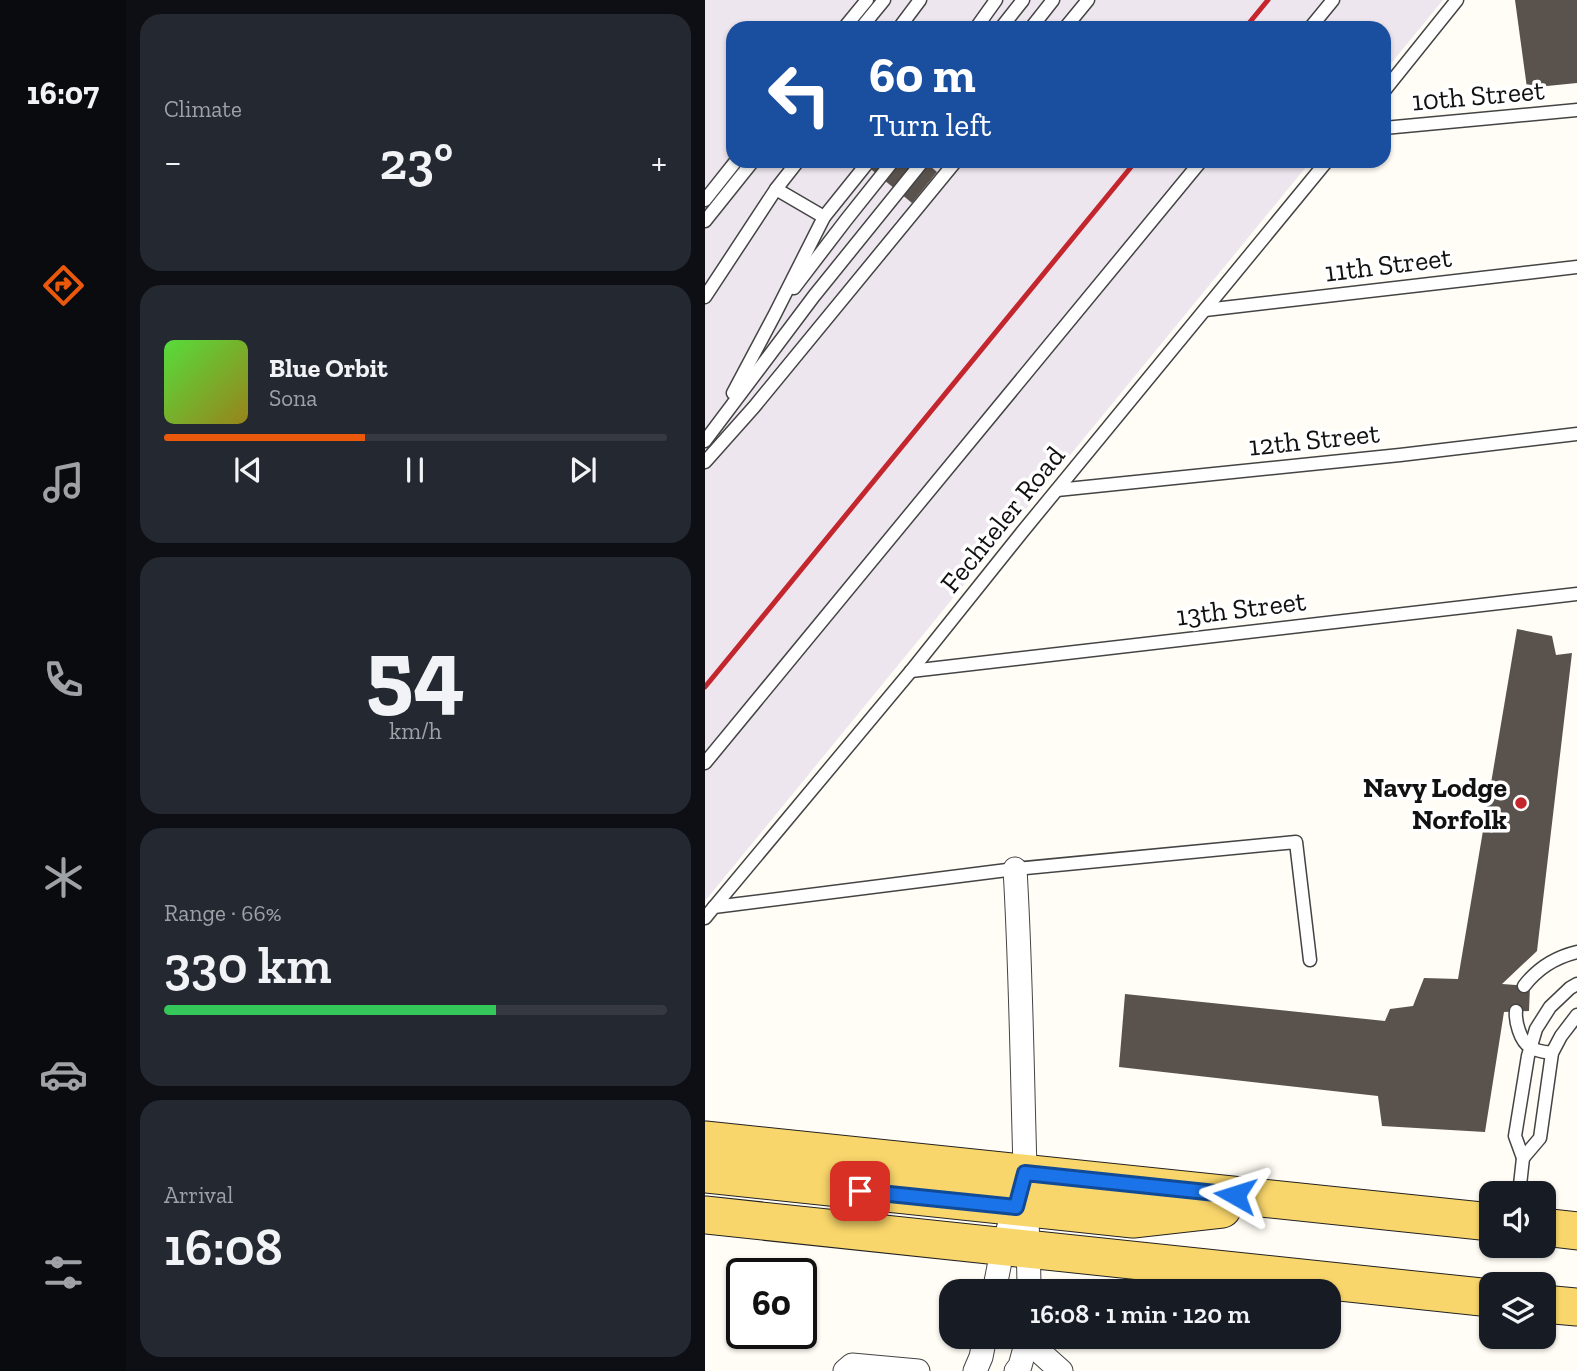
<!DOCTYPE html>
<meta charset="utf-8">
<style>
:root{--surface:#171b24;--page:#242831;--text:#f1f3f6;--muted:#9ea1a6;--line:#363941;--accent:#ea580c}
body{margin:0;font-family:"Zilla Slab",serif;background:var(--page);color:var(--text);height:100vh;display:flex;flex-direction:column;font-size:26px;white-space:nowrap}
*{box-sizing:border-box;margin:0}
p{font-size:23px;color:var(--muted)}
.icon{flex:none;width:38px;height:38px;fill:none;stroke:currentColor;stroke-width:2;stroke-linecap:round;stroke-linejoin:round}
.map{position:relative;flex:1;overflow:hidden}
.details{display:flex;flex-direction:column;gap:14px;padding:14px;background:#0d0f14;width:579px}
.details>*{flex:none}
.banner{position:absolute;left:21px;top:21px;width:665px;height:147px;border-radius:21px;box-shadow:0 2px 5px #0004;background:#1a4fa0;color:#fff;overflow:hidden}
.fabs{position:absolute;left:774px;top:1181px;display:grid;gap:14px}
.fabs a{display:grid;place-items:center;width:77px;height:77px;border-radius:14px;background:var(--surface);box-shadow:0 2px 5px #0004;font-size:35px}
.speed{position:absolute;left:21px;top:1258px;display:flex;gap:14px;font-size:35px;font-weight:700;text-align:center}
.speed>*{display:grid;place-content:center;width:91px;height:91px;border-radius:50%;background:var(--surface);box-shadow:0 2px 5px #0004;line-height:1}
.speed .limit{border:4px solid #111;border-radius:10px;background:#fff;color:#111}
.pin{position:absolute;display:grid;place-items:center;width:60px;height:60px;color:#fff;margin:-30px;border-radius:14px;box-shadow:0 4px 10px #0006}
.me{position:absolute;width:77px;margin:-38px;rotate:276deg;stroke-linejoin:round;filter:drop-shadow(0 0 5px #0008)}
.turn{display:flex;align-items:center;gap:24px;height:147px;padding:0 28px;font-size:32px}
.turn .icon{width:91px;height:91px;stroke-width:2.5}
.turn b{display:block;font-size:49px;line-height:60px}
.big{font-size:52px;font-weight:600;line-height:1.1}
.details .widget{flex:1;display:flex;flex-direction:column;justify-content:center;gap:10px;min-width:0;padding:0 24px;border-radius:21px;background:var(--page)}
.details .dial{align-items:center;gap:0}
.dial b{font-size:91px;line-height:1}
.song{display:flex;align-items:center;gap:21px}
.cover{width:84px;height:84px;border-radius:10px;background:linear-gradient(135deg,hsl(110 70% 55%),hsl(50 70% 35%))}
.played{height:7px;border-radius:4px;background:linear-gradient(90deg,var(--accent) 40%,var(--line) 40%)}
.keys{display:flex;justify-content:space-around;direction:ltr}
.heat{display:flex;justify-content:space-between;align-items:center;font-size:38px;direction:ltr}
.charge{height:10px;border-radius:5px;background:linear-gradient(90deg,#34c759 66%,var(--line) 0)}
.trip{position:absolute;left:234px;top:1279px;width:402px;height:70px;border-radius:21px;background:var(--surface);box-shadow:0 2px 5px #0004;font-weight:600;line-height:70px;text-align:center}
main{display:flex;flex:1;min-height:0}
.tab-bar{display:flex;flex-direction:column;width:126px;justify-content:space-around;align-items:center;background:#090b0e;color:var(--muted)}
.tab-bar .icon{width:49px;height:49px}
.tab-bar .on{color:var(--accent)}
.tab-bar b{font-size:32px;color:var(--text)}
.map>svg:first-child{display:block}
.industrial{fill:#eee6ef}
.building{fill:#5a524d}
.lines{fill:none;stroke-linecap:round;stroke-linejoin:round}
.lane-casing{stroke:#444;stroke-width:15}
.street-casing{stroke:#444;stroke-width:25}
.primary-casing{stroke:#222;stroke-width:39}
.lane{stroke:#fff;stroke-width:12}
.street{stroke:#fff;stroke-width:23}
.primary{stroke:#f9d66b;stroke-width:37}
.rail{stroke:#c4262e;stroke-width:5}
.route-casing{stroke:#114b97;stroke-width:18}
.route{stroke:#1a73e8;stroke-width:12}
.poi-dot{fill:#c4262e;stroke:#fff;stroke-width:2.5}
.labels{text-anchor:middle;stroke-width:7;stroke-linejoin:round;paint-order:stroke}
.street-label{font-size:28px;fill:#111;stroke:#fff}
.poi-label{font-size:28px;font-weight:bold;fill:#111;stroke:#fff;text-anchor:end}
</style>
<main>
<nav class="tab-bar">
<b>16:07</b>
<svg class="icon on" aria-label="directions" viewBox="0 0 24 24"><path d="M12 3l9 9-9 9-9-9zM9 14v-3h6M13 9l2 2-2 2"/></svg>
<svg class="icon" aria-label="music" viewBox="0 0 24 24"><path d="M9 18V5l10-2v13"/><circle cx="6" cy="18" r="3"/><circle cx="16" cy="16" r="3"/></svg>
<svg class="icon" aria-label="phone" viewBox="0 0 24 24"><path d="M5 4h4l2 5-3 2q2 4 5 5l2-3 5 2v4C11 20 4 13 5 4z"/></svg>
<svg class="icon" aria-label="climate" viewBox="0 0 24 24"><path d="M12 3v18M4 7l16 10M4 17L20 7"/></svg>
<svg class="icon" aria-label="car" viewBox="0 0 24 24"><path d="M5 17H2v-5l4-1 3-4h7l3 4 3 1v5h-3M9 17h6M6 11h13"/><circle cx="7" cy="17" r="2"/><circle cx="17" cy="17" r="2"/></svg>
<svg class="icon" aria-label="filters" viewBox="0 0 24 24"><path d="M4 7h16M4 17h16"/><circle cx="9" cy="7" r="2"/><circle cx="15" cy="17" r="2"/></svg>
</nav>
<section class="details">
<div class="widget"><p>Climate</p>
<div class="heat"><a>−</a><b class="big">23°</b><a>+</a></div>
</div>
<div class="widget">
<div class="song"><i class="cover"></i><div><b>Blue Orbit</b><p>Sona</p></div></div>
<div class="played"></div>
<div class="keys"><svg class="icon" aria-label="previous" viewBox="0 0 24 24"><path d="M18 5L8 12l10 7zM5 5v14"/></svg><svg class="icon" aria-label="pause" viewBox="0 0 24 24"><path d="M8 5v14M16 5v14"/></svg><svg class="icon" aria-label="next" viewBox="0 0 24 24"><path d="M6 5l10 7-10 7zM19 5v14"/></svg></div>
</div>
<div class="widget dial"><b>54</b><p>km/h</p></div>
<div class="widget"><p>Range · 66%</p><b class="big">330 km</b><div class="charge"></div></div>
<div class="widget"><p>Arrival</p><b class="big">16:08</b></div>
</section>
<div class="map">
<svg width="872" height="1371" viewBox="0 0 872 1371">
<rect width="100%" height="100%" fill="#fffdf5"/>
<path class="industrial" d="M 0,0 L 738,0 L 679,72 L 679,28 L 28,28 L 28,161 L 606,161 L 0,901 Z"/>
<g class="building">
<path d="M 810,0 L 872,0 L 872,83 L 822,88 Z"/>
<path d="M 156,161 L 219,161 L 232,172 L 207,203 Z"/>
<path d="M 812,629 L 847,636 L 851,655 L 867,653 L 832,951 L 797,984 L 825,986 L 824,1011 L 799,1012 L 780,1132 L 677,1126 L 673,1096 L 414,1067 L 420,994 L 680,1021 L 685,1009 L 708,1006 L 719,978 L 753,979 Z"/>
</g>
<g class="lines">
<g class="lane-casing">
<g id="lane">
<path d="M 139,28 L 162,0"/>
<path d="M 156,28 L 179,0"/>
<path d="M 194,28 L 215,0"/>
<path d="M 271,28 L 291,0"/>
<path d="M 296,28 L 318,0"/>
<path d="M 326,28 L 348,0"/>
<path d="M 360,28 L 383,0"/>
<path d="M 605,28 L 628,0"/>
<path d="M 679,91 L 752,0"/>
<path d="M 679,128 L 872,110"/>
<path d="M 71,189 L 119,217"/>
<path d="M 0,200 L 31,161"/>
<path d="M 0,221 L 48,161"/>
<path d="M 89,288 L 141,220 L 188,161"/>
<path d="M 0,297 L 71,189 L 93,161"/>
<path d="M 500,310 L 872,267"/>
<path d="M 28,393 L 70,314 L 119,217 L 164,161"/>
<path d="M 0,441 L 109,296 L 218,161"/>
<path d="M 0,462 L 49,407 L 251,161"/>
<path d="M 352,490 L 695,455 L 872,434"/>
<path d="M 206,671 L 872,594"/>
<path d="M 0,763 L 496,161"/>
<path d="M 9,907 L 206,671 L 318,531 L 622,161"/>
<path d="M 0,918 L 9,907 L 310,869 L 591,842 L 605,960"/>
<path d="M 819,986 C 832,969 851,957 872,952"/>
<path d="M 811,1011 C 810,1021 815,1041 825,1047 C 830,1051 840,1052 847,1053"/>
<path d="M 818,1158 L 835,1138 L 847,1053 L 856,1036 L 872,1015"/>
<path d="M 814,1194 L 818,1158 L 810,1136 L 823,1056 L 831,1029 L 845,1007 L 865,988 L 872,984"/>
</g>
</g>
<g class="street-casing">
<g id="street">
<path d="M 310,869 C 316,969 317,1068 320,1168 C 321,1210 324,1250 324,1292"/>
<path d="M 289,1292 L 298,1246 L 313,1197"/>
<path d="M 326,1337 L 337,1354 L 356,1371"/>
<path d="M 140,1371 L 147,1365 L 213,1371"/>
<path d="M 270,1371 L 276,1357 L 280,1337"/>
<path d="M 311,1371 L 315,1366 L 323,1337"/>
</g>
</g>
<g class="primary-casing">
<g id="primary">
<path d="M 0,1140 L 786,1222"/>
<path d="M 0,1174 L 428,1219 L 517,1209"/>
<path d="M 0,1215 L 786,1298"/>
<path d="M 838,1227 L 872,1231"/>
<path d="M 838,1304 L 872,1307"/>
</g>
</g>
<use href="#lane" class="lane"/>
<use href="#street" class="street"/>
<use href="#primary" class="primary"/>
<g class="rail">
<path d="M 540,28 L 563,0"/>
<path d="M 0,687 L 431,161"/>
</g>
</g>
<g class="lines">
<g class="route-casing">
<path id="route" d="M 155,1191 L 311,1207 L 320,1173 L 530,1195"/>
</g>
<use href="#route" class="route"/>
</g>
<circle class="poi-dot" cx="816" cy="803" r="7"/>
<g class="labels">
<g class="street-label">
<text transform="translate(773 95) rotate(-5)" y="10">10th Street</text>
<text transform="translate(683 264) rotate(-7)" y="10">11th Street</text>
<text transform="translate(609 439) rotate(-6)" y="10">12th Street</text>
<text transform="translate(297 519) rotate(-51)" y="10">Fechteler Road</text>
<text transform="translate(536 608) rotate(-7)" y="10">13th Street</text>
</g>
<g class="poi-label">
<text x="802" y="797">Navy Lodge<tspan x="802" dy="32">Norfolk</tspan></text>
</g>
</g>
</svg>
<div class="fabs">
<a><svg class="icon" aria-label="sound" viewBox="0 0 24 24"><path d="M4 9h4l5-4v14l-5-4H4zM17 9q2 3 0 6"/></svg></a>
<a><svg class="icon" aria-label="layers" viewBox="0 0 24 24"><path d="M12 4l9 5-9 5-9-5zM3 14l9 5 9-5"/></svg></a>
</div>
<div class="speed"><div class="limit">60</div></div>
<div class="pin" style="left:155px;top:1191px;background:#d93025"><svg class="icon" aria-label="arrive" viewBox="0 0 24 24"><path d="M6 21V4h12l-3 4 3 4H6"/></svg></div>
<svg class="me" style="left:530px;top:1195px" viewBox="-20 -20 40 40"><path d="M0-17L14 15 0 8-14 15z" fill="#1a73e8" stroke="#fff" stroke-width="4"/></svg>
<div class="trip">16:08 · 1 min · 120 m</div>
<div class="banner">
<div class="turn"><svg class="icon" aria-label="left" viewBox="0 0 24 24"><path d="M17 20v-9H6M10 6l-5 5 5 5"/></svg><div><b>60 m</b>Turn left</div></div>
</div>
</div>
</main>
